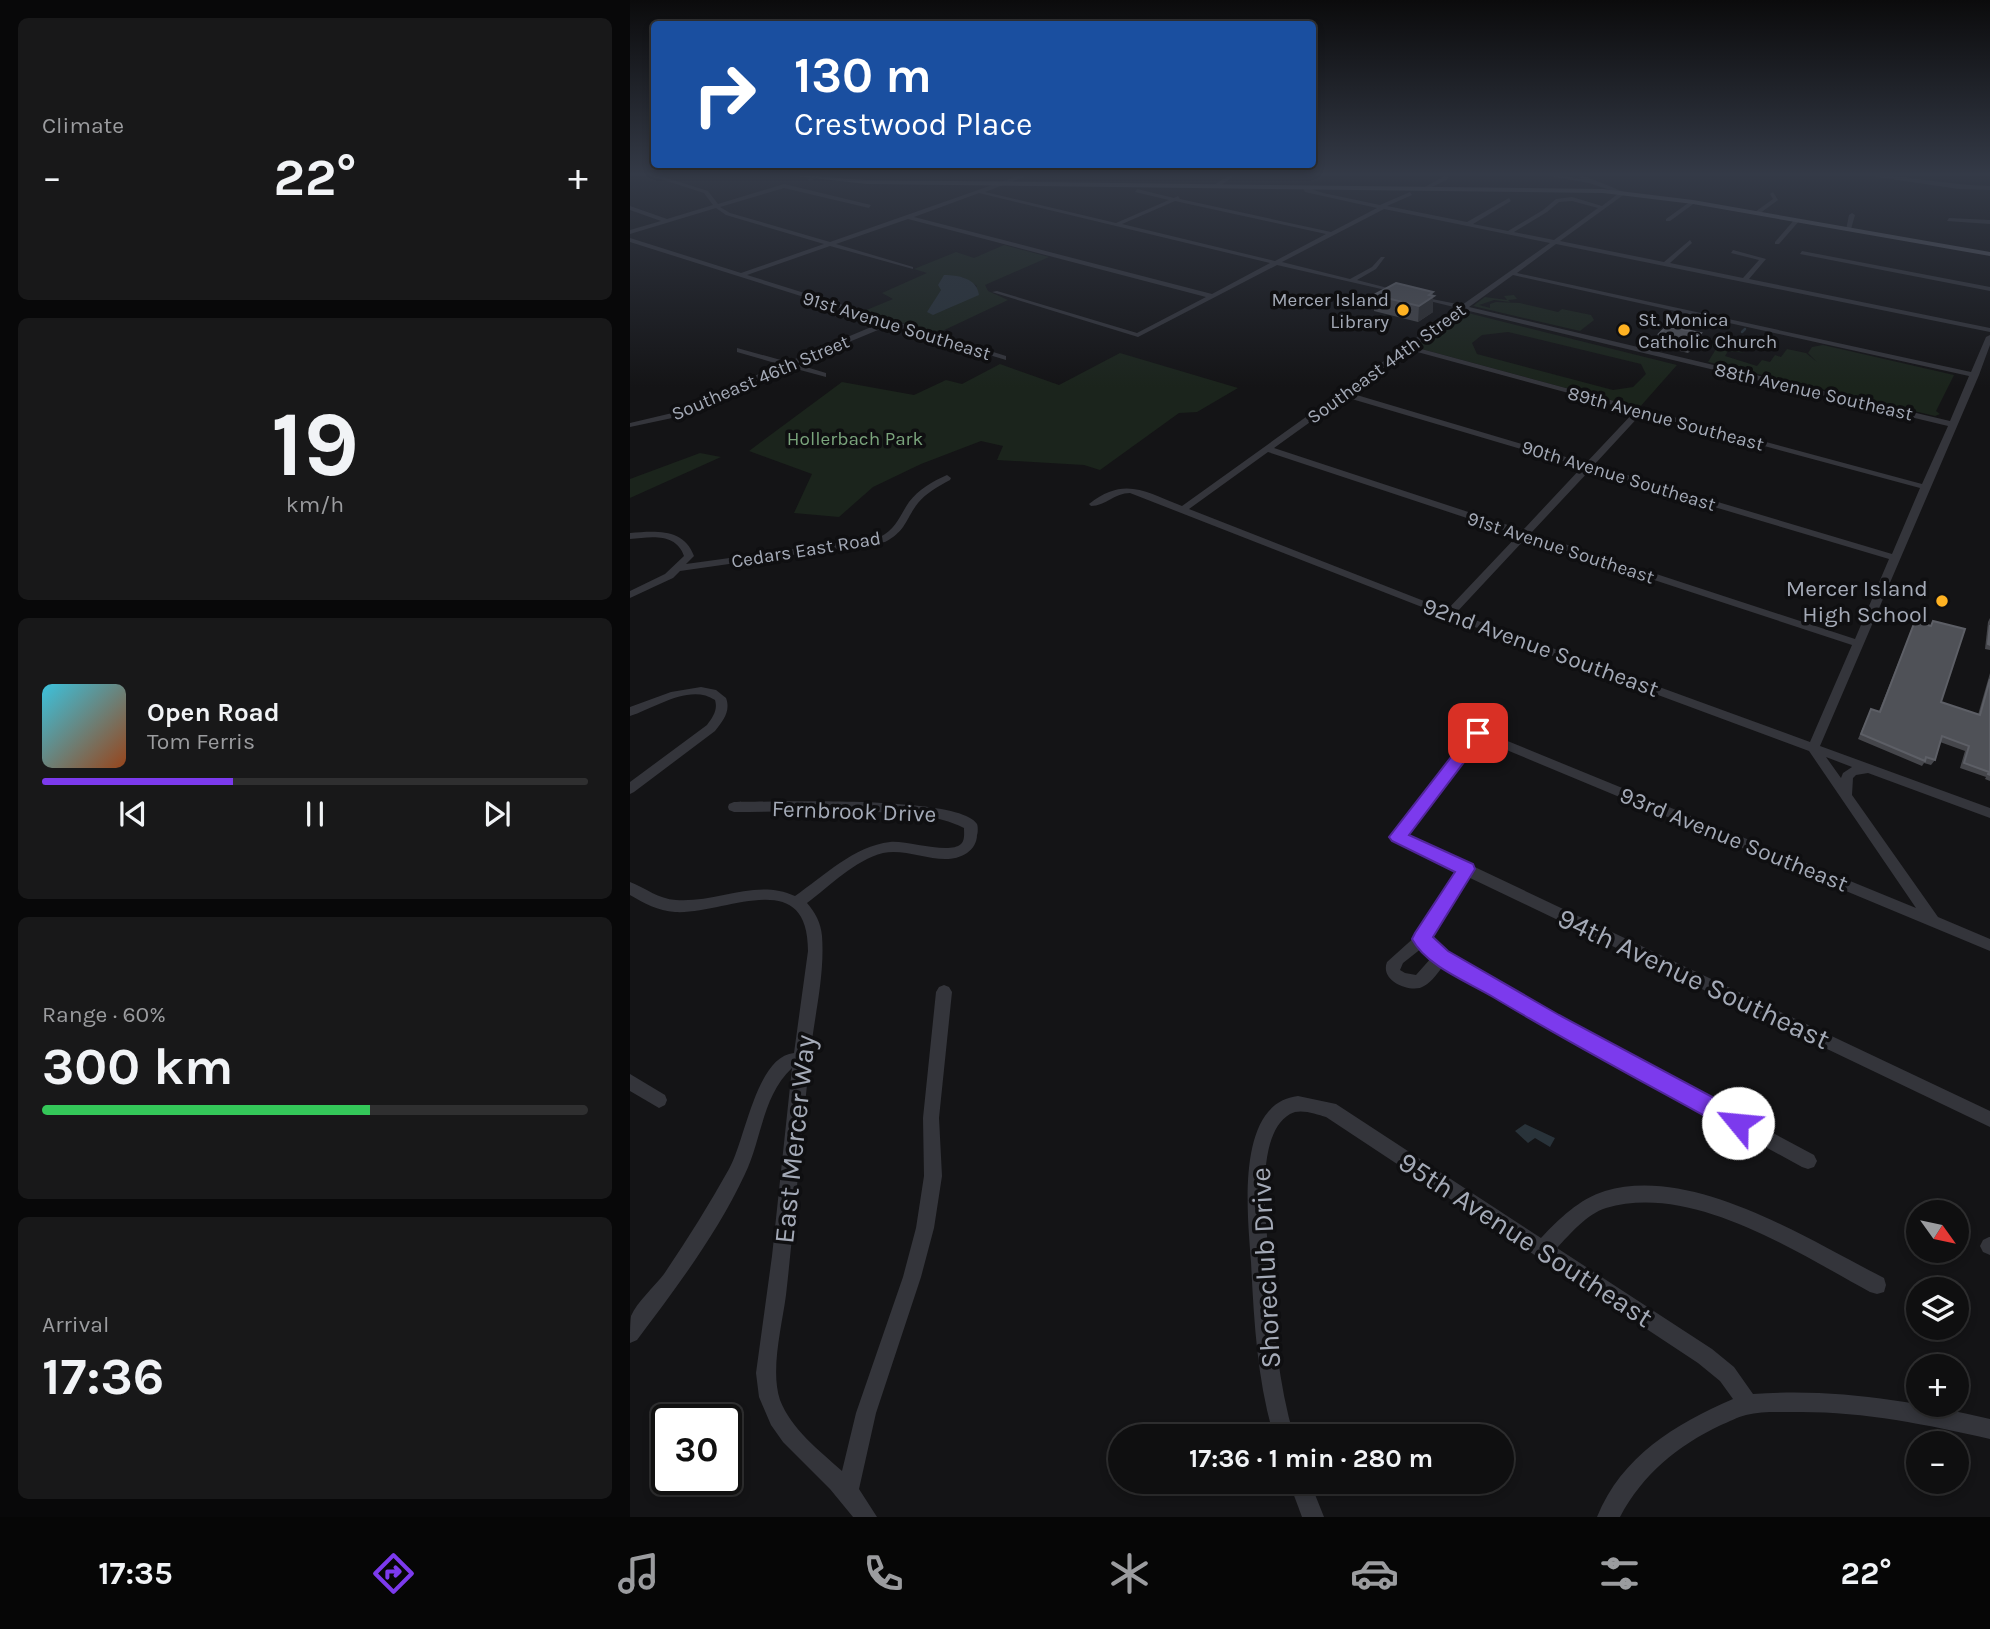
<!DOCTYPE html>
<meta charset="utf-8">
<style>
:root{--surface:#0f0f10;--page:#181819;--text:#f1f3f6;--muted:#9b9c9f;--line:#2f2f30;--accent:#7c3aed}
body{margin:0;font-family:Karla,sans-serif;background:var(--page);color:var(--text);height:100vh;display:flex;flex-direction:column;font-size:26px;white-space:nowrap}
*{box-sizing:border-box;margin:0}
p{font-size:23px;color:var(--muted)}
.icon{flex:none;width:38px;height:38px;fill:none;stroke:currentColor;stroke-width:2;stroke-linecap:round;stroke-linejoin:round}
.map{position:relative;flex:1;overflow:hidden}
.sheet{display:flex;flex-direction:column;gap:18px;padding:18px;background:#080809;width:630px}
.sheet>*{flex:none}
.hud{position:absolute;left:21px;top:21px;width:665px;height:147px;border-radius:7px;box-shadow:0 4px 10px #0003,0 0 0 2px var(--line);background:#1a4fa0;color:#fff;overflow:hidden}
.needle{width:46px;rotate:123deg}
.buttons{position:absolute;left:1276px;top:1200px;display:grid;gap:14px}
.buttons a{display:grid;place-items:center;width:63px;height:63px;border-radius:50%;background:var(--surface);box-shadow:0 4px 10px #0003,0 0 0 2px var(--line);font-size:35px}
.speed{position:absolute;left:21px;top:1404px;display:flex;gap:14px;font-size:35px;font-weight:700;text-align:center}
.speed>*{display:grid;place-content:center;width:91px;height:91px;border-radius:50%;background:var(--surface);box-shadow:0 4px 10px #0003,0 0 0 2px var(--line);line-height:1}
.speed .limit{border:4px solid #111;border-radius:10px;background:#fff;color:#111}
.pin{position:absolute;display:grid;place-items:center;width:60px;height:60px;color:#fff;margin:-30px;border-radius:14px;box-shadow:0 4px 10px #0006}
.me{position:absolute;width:77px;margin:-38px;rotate:298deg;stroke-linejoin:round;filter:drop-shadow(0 0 5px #0008)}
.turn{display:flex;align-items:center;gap:24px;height:147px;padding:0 28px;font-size:32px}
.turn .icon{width:91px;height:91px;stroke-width:2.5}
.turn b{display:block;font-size:49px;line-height:60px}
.big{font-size:52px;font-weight:700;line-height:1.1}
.sheet .card{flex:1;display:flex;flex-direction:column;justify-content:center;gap:10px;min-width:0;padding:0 24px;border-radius:10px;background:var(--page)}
.sheet .dial{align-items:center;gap:0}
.dial b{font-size:91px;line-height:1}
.song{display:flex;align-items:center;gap:21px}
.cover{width:84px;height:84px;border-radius:10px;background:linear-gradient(135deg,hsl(190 70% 55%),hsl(20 70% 35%))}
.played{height:7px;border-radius:4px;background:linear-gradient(90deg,var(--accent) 35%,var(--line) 35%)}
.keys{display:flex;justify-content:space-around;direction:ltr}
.heat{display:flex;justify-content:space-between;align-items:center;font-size:38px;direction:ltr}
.charge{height:10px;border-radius:5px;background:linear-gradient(90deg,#34c759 60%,var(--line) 0)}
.trip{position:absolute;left:478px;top:1424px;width:406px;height:70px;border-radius:35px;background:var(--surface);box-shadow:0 4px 10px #0003,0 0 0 2px var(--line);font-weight:700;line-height:70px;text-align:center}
.dock{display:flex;height:112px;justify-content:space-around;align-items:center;background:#060606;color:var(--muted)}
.dock .icon{width:49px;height:49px}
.dock .current{color:var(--accent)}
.dock b{font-size:32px;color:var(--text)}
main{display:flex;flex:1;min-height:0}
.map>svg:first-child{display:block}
.green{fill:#1b241c;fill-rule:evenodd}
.water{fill:#29333a}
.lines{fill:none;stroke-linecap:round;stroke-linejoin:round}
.stream{stroke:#29333a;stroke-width:2.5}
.minor{fill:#34353b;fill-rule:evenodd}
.major{fill:#50525a;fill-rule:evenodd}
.wall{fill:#45464b}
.shaded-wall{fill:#2d2e31}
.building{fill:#4f5157;stroke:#5d5f66;stroke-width:2}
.route{fill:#7c3aed;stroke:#51269a;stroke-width:2}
.poi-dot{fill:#ffb222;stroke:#0f0f11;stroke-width:2.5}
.labels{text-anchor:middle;stroke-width:7;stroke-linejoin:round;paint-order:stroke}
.far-poi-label{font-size:19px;fill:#a4aab7;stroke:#0f0f11;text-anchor:end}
.far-street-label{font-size:19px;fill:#a4aab7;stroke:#0f0f11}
.far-park-label{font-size:19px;fill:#7aa47c;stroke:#0f0f11}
.poi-label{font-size:23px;fill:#a4aab7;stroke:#0f0f11;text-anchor:end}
.street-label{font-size:23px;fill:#a4aab7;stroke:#0f0f11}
.near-street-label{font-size:28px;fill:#a4aab7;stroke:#0f0f11}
</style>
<main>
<section class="sheet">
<div class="card"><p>Climate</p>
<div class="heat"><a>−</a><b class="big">22°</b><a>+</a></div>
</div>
<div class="card dial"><b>19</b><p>km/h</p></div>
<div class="card">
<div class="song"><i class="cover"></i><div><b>Open Road</b><p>Tom Ferris</p></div></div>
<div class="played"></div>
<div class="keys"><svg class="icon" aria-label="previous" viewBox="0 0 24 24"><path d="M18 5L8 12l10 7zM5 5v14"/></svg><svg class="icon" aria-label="pause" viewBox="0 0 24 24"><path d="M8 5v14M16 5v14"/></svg><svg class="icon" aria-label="next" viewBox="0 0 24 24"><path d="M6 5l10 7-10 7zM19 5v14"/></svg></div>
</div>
<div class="card"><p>Range · 60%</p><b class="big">300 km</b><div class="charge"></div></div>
<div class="card"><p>Arrival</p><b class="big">17:36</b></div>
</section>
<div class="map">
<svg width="1360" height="1517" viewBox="0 0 1360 1517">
<rect width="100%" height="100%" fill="#141416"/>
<g class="green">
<path d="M 374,245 L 419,257 L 355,285 L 358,291 L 378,300 L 306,334 L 234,311 L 263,299 L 252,293 L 297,273 L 284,269 L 326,252 L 344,258 ZM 332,277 L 347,286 C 332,302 320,312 298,312 L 311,290 Z"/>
<path d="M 884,295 L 887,299 L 878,300 L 880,302 L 864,300 L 849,305 L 860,308 L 860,304 L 866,302 L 890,303 L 928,312 L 932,309 L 961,315 L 964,320 L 950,331 L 843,306 L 855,297 L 877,300 L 874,296 Z"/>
<path d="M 834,312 L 1047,365 L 1009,408 L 784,347 ZM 878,332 L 1011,364 L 1016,374 L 1003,387 L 983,390 L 847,354 L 842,343 L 852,335 Z"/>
<path d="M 1044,330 L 1090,341 L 1086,347 L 1116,353 L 1098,351 L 1095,356 L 1127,366 L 1132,360 L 1140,362 L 1145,355 L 1151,357 L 1157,349 L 1176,353 L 1187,362 L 1178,353 L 1182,347 L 1193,345 L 1324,375 L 1306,411 L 1310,414 L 1305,416 L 1078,362 L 1086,349 L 1077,343 L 1072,346 L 1070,342 Z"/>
<path d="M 490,353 L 608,388 L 567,412 L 549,413 L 470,470 L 454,465 L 367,460 L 373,446 L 351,441 L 291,464 L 243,487 L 209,517 L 164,513 L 182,474 L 119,451 L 212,382 L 284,395 L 316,380 L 332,384 L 370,364 L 429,385 Z"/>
<path d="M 70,453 L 91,457 L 0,498 L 0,479 Z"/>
</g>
<g class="water">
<path d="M 314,275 C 328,275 347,278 349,295 L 303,315 L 297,312 L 311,290 L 308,285 Z"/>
<path d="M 895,1124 L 925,1138 L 920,1147 L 905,1138 L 898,1143 L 885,1131 Z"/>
</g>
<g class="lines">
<path class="stream" d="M 1112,332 L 1115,329"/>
<g class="minor">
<path d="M 15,174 L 24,174 L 78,191 L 88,204 L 154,184 L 241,205 L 239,208 L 154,188 L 90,207 L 100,213 L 200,242 L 394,174 L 402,174 L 355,192 L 486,223 L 539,200 L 505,192 L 507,189 L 544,198 L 548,196 L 550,199 L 701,232 L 747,208 L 675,192 L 672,186 L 693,193 L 750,205 L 780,192 L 782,195 L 757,206 L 837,222 L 879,198 L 881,201 L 843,224 L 878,231 L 913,210 L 926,199 L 942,197 L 972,206 L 989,193 L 959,183 L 908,174 L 923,174 L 952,179 L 946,174 C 951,174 989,190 996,193 L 930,241 L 1034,262 L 1060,240 L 1062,243 L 1040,263 L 1113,278 L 1129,260 L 1101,253 L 1103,250 L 1136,259 L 1119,279 L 1360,328 L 1360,332 L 926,244 L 887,273 L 1341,372 L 1356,337 L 1360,335 L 1360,345 L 1349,375 L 1190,746 L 1360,808 L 1360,818 L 1238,773 L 1226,775 L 1223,778 L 1222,795 L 1308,917 L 1360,939 L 1360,951 L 850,739 L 777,835 L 1360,1111 L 1360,1127 L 838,877 L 801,938 L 817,953 L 927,1017 L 1184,1155 L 1187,1161 L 1184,1167 L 1178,1169 L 1172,1167 L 917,1027 L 814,965 C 808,972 802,982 794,986 C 783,994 749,982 757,962 L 787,935 L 827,871 L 763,841 L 761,837 L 844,730 L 848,729 L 1286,908 L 1179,751 L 815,616 L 500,493 C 485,493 475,506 461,506 L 459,504 C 495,476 515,492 552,506 L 828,308 L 787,298 L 787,296 L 832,305 L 920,243 L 754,209 L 652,262 L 720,279 L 742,267 L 751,257 L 755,257 L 746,269 L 727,280 L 773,292 L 773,294 L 647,265 L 508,337 L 362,292 L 367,291 L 507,333 L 576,297 L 278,219 L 206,244 L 283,267 L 283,269 L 200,246 L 117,275 L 376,356 L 376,360 L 260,325 L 166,364 L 196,373 L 196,377 L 159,367 L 125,382 L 61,414 L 0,427 L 0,423 L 55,410 L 119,378 L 152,365 L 107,352 L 107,348 L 158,362 L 253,322 L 0,242 L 0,238 L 111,273 L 194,244 L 96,215 L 86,208 L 0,234 L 0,230 L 31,221 L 0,210 L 0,206 L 37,219 L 83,205 L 74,193 ZM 349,193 L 640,263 L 582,294 L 284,217 ZM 545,201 L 696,234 L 645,261 L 492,224 ZM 942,201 L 968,208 L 924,240 L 884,232 L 917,212 L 929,202 ZM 883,275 L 1339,376 L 1320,421 L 839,307 ZM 835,310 L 1318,426 L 1292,484 L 784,347 ZM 780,350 L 1005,411 L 956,463 L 720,393 ZM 715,397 L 952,467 L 893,530 L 644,448 ZM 1012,413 L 1290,488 L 1262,554 L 964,465 ZM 638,452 L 888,535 L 817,610 L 559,509 ZM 960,470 L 1259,559 L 1225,639 L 901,533 ZM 896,538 L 1222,645 L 1180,742 L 826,613 ZM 1196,757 L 1222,767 L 1213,773 L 1211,778 ZM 792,948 L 802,957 L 786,975 L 775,973 L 770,970 L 773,963 Z"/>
<path d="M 188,174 L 196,174 L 180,181 L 177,179 Z"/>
<path d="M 601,174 L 607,174 L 588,187 L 584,187 L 584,185 Z"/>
<path d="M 1227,174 C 1271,174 1315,185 1360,186 L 1360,190 L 1329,189 Z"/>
<path d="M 814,175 L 818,175 L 818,179 L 798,189 L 793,188 L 813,177 Z"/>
<path d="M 1143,192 L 1148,200 L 1129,214 L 1125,214 L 1125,212 L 1143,199 L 1140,194 Z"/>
<path d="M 1061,201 L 1066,202 L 1040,221 L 1036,221 L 1036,219 Z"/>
<path d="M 1222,213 L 1225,215 L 1221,229 L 1216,230 L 1219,215 Z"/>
<path d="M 1319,218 L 1360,220 L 1360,224 L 1317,221 Z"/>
<path d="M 1165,219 L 1170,220 L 1149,244 L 1145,244 L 1145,242 Z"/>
<path d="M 1172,251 L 1360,287 L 1360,291 L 1170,254 Z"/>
<path d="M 317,475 L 321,478 L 320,480 C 309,486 296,493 288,503 C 275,520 276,531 255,542 L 50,571 L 43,578 L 0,598 L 0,591 L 35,574 L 54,556 C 46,532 20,537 0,539 L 0,533 C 25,531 54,528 64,556 L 56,564 L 250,537 C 266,529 269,517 279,502 C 288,490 303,481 317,475 Z"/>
<path d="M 71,687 L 86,690 L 96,698 C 101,711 93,721 85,731 L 4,792 L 0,794 L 0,782 L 77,725 C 83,717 88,710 85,700 C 60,683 25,708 0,716 L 0,707 L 41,692 Z"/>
<path d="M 104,802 C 141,802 330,795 347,824 C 348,826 348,833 347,835 C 347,842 343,849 337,853 C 313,869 280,847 253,853 C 225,860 200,886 177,903 C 185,912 191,923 192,936 C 195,976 184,1017 180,1057 C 171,1136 165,1215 156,1295 C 152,1326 140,1370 150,1400 C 161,1429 190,1451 212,1471 L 226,1413 L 273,1277 L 286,1228 L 294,1176 L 293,1118 L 306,992 L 309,987 L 314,985 L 319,987 L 322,992 L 309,1118 L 312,1176 L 304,1228 L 291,1277 L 246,1413 L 229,1489 L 247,1517 L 223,1517 L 200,1489 L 153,1442 L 141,1425 L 129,1397 L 126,1373 L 142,1256 L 162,1068 C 132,1096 132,1139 115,1174 C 87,1234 46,1288 7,1340 L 0,1343 C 0,1335 0,1323 1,1316 C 7,1302 24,1287 34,1274 C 57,1240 79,1205 99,1169 C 115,1142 126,1056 164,1053 L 178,951 C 178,864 95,915 45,912 C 28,911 14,903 0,895 L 0,882 C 16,888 28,899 46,900 C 87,903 126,878 165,896 C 194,876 224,846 260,842 C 277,840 319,855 331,844 C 335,840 334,834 334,828 C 307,814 275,814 245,812 C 198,810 151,812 104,812 L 99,810 L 98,807 L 99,804 Z"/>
<path d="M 0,1074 L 35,1095 L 37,1100 L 35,1105 L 29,1108 L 0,1091 Z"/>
<path d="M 668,1096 L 706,1104 L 911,1238 C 929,1219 949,1199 975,1191 C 1063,1165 1177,1239 1254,1278 L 1256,1285 L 1254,1292 L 1247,1294 L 1240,1292 C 1168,1253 1062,1182 976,1208 C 957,1214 940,1234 927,1248 L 1082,1349 L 1104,1367 L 1123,1394 C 1205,1388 1282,1401 1360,1419 L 1360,1439 C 1295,1424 1230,1411 1164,1412 C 1148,1412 1131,1411 1116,1415 C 1107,1417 1099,1422 1091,1425 C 1047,1446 1013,1474 990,1517 L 967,1517 C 992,1456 1045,1424 1103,1399 L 1090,1381 L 1068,1363 L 696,1117 C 686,1114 670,1108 660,1114 C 624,1135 636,1222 639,1257 C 643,1318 647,1378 664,1437 L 644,1437 C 627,1379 624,1321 621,1262 C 618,1218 604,1103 668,1096 Z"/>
<path d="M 1359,1237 L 1360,1237 L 1360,1255 L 1353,1252 L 1350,1246 L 1353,1240 Z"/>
<path d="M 659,1482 L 680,1482 L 694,1517 L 672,1517 Z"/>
</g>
<path class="major" d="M 147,174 L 237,180 L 973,189 L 1063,200 L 1360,252 L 1360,256 L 1063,204 L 973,193 L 237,184 Z"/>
</g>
<g class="wall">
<path d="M 803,292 L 803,312 L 788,322 L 744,311 L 744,295 Z"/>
<path d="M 1071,333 L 1069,342 L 1058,353 L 1046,350 L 1047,347 L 1027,343 L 1029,334 Z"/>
<path d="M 1360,618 L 1360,650 L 1355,649 L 1358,622 Z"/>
<path d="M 1285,621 L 1300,626 L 1303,621 L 1311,702 L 1348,715 L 1360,673 L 1360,781 L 1355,779 L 1356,777 L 1330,768 L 1335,751 L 1310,742 L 1305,760 L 1301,765 L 1294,763 L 1292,766 L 1228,739 L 1241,709 L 1249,711 Z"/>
</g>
<g class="shaded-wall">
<path d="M 803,292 L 803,312 L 788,322 L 789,306 L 799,295 Z"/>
<path d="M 1071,333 L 1069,342 L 1058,353 L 1060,345 Z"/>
</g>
<g class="building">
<path d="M 766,283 L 803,292 L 799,295 L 804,296 L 789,306 L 744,295 Z"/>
<path d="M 1037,326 L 1071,333 L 1060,345 L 1048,342 L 1051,339 L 1029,334 Z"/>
<path d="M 1285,621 L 1301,626 L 1303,621 L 1335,629 L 1311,702 L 1350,715 L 1360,679 L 1360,775 L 1358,774 L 1359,772 L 1334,763 L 1339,746 L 1312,736 L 1305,760 L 1296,757 L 1295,761 L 1231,734 L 1241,709 L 1250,712 Z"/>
<path d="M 1360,625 L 1360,645 L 1358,644 Z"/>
</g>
<linearGradient id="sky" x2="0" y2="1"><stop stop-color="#0b0b0c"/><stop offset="0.45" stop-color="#343a47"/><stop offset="1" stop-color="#343a47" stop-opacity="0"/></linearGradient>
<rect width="1360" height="387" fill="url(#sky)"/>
<path class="route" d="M 848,728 L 853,730 L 856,733 L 853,737 L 779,835 L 843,864 L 845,869 L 803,937 L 818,951 L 929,1015 L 1116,1115 L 1119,1123 L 1116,1130 L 1108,1133 L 1100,1130 C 1021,1086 941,1044 863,997 C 838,982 796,966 782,939 L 785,933 L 825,872 L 762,841 L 759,837 L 842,730 Z"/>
<g class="poi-dot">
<circle cx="773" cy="310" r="7"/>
<circle cx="994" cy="330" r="7"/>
<circle cx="1312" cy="601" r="7"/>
</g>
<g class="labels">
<g class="far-poi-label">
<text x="759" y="306">Mercer Island<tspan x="759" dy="22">Library</tspan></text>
<text x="1008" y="326" text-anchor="start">St. Monica<tspan x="1008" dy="22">Catholic Church</tspan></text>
</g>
<g class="far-street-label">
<text transform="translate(267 325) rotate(17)" y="7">91st Avenue Southeast</text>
<text transform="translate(756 363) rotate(-36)" y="7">Southeast 44th Street</text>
<text transform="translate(130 377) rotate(-23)" y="7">Southeast 46th Street</text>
<text transform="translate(1184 391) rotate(13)" y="7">88th Avenue Southeast</text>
<text transform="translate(1036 418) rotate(15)" y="7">89th Avenue Southeast</text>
<text transform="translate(989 475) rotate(17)" y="7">90th Avenue Southeast</text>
<text transform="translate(931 547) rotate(18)" y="7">91st Avenue Southeast</text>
<text transform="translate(176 549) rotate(-9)" y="7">Cedars East Road</text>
</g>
<g class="far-park-label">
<text x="225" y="445">Hollerbach Park</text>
</g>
<g class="poi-label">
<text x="1298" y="596">Mercer Island<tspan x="1298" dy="26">High School</tspan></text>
</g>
<g class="street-label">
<text transform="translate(911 647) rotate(20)" y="8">92nd Avenue Southeast</text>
<text transform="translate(224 811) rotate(2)" y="8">Fernbrook Drive</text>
<text transform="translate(1104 839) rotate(22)" y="8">93rd Avenue Southeast</text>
</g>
<g class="near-street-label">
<text transform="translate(1064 978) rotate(25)" y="10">94th Avenue Southeast</text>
<text transform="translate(164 1139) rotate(-84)" y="10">East Mercer Way</text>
<text transform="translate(896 1239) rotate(33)" y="10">95th Avenue Southeast</text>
<text transform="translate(635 1268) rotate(-93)" y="10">Shoreclub Drive</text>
</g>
</g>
</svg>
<div class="buttons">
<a><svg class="needle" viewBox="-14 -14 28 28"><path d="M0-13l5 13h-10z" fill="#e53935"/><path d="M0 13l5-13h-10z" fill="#9b9c9f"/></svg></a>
<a><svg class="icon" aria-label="layers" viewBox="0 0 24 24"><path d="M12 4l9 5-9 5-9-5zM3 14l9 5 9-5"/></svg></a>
<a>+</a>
<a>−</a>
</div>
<div class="speed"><div class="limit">30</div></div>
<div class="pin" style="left:848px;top:733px;background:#d93025"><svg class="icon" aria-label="arrive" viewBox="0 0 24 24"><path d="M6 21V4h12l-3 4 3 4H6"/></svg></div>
<svg class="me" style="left:1108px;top:1123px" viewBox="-20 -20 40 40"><circle r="19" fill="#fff"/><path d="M0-13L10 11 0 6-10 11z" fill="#7c3aed"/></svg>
<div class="trip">17:36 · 1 min · 280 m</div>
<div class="hud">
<div class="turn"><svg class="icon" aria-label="right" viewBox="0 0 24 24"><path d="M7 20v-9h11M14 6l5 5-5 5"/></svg><div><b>130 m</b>Crestwood Place</div></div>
</div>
</div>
</main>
<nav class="dock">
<b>17:35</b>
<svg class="icon current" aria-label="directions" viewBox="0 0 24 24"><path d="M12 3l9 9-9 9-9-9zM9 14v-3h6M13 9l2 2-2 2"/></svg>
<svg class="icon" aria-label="music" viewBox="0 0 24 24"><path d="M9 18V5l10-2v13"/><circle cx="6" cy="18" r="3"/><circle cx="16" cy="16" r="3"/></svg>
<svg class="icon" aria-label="phone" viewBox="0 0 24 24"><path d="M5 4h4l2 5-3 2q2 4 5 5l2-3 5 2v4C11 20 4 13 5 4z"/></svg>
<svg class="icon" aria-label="climate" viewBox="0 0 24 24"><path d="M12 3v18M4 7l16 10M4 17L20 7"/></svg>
<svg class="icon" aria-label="car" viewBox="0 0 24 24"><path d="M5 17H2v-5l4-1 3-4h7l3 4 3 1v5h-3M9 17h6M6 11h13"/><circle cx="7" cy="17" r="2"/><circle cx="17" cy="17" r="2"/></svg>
<svg class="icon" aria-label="filters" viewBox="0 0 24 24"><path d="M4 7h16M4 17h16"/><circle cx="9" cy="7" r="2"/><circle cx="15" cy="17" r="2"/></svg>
<b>22°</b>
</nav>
